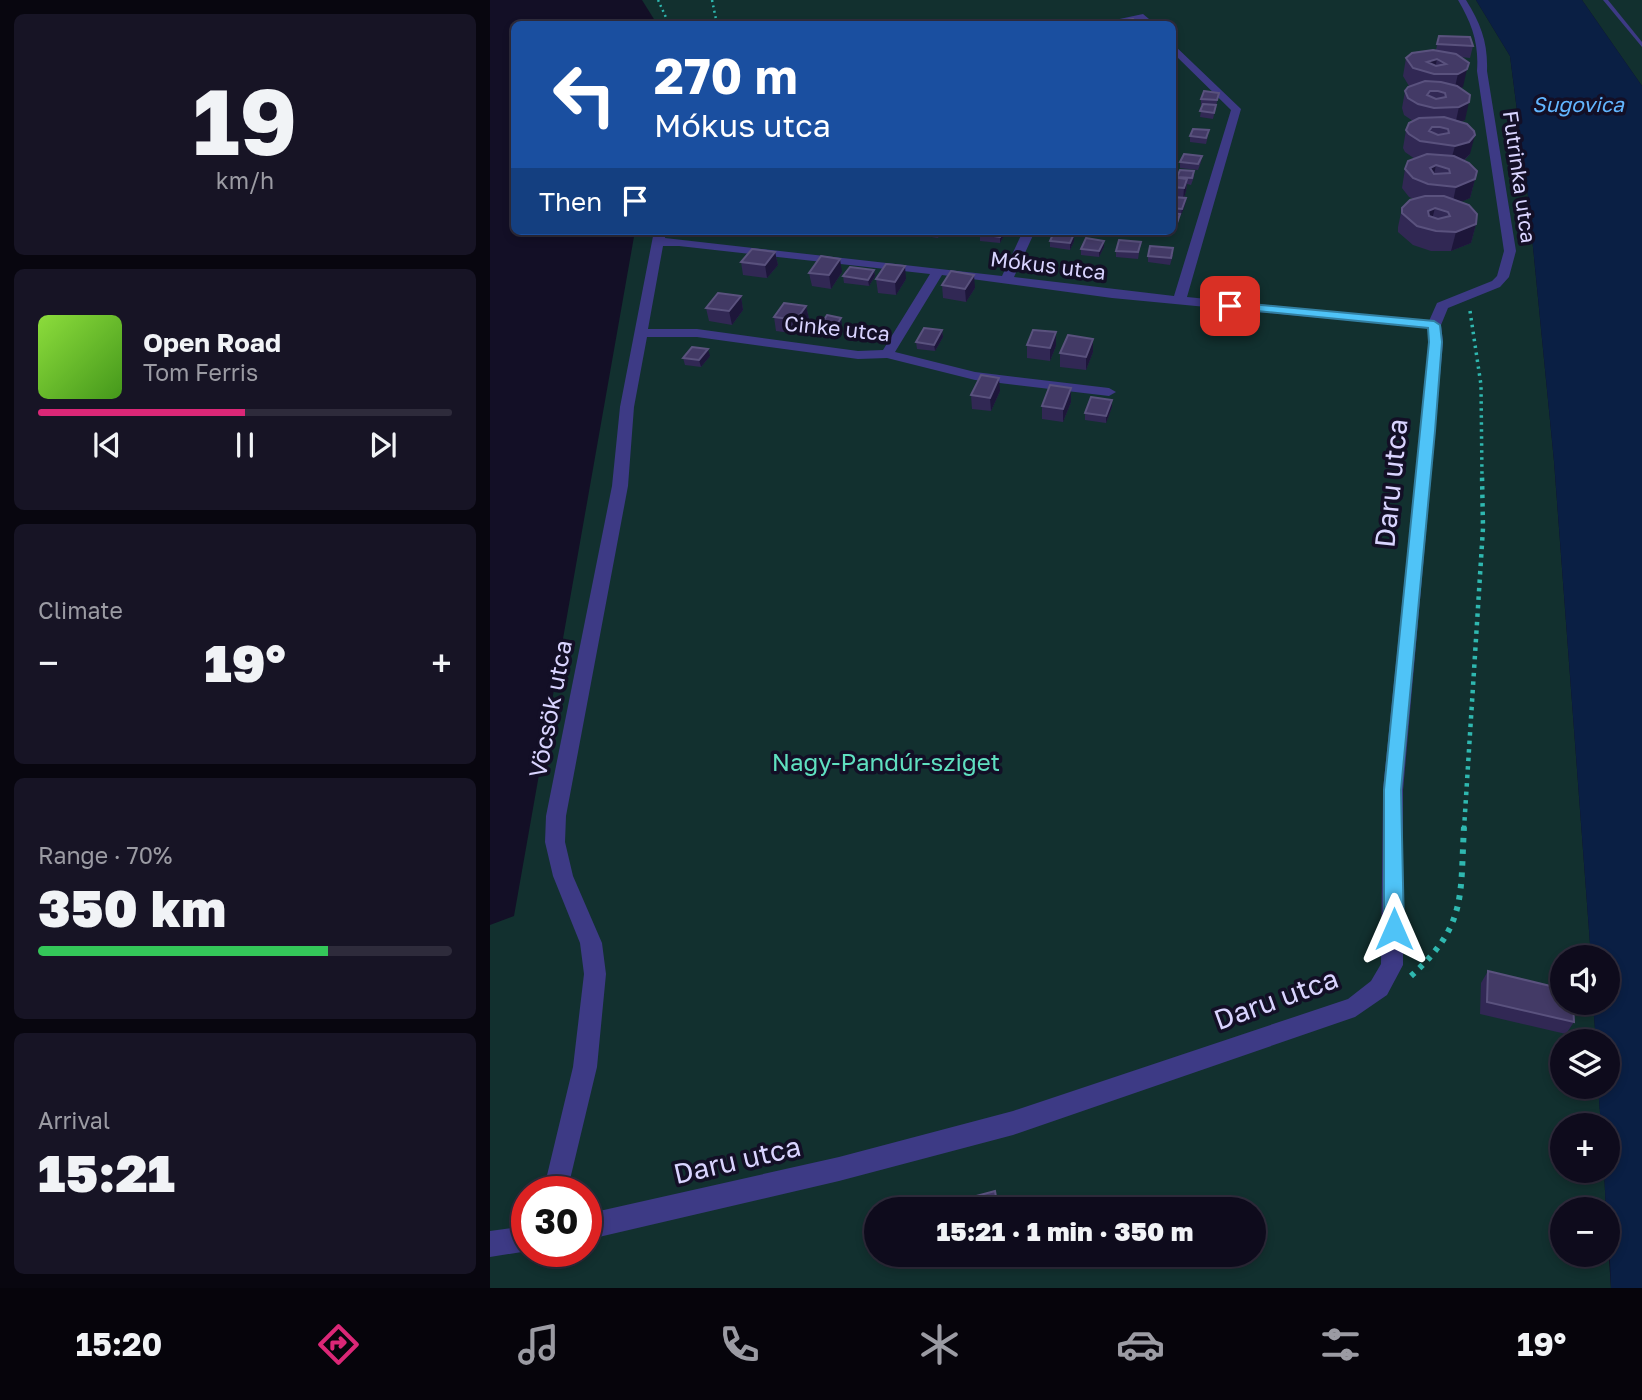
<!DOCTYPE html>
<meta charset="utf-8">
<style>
:root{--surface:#0e0b1c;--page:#171425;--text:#f1f3f6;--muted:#9b9ba3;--line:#2e2b3b;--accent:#db2777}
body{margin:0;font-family:"Golos Text",sans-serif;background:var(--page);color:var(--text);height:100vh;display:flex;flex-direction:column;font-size:26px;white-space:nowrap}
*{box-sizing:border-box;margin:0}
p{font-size:23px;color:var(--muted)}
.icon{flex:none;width:38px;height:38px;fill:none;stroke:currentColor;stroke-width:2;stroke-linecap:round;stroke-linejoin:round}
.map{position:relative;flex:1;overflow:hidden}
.panel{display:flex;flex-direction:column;gap:14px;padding:14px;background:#08060f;width:490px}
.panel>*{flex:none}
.banner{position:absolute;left:21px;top:21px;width:665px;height:214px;border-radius:10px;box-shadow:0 4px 10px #0003,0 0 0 2px var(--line);background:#1a4fa0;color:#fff;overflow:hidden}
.buttons{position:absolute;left:1060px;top:945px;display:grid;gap:14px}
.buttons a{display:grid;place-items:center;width:70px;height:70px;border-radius:50%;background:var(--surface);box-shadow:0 4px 10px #0003,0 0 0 2px var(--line);font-size:35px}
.speed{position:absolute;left:21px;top:1176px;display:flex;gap:14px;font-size:35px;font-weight:700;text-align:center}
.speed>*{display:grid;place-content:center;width:91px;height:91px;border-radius:50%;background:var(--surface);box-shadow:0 4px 10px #0003,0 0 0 2px var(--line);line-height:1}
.speed .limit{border:10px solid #d22;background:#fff;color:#111}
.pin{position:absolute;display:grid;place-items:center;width:60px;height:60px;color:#fff;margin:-30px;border-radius:14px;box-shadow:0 4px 10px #0006}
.me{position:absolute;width:77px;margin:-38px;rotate:0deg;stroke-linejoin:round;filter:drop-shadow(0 0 5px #0008)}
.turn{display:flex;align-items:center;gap:24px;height:147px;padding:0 28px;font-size:32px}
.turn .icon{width:91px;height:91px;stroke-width:2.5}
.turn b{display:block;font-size:49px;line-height:60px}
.then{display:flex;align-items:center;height:66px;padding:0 28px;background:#0003;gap:14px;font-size:26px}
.big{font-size:52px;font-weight:800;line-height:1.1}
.panel .widget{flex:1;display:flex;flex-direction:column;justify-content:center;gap:10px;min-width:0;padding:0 24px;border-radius:10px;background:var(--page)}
.panel .dial{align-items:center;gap:0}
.dial b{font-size:91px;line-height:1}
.song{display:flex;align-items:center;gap:21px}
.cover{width:84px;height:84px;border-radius:10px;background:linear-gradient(135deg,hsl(90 70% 55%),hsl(100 70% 35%))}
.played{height:7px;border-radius:4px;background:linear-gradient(90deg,var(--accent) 50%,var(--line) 50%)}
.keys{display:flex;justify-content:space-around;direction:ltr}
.heat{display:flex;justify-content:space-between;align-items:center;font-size:38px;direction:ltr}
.charge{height:10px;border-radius:5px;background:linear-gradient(90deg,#34c759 70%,var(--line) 0)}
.trip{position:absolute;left:374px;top:1197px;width:402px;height:70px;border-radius:35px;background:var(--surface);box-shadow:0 4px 10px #0003,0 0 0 2px var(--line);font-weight:800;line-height:70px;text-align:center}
.menu{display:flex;height:112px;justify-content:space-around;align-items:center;background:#06040b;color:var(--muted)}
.menu .icon{width:49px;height:49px}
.menu .selected{color:var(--accent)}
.menu b{font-size:32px;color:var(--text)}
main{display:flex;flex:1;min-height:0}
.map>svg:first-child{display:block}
.green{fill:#12302f;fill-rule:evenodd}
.water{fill:#0a1f44}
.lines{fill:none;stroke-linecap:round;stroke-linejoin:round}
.path-far3{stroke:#2fb8b0;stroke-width:2.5;stroke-dasharray:2 3.5;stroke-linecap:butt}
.path-far2{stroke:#2fb8b0;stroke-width:3.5;stroke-dasharray:2.5 4.5;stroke-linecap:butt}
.path-far1{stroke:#2fb8b0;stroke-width:4.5;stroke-dasharray:3.5 5;stroke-linecap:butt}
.path{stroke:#2fb8b0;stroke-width:6;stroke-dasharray:4.5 7;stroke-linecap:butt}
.service{fill:#3d3a85;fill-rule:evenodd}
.minor{fill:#3d3a85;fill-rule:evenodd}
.wall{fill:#312854}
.shaded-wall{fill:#1d163a}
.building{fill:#433a66;stroke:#5a527e;stroke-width:2;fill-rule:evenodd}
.route{fill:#4fc3f7;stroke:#337fa1;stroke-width:2}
.labels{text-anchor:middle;stroke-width:7;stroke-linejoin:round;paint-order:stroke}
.far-water-label{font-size:21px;font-style:italic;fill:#62b6ff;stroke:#130f26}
.far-street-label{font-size:21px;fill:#d9d4ff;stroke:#130f26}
.street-label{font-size:24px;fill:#d9d4ff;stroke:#130f26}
.park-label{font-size:24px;fill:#5fe0c0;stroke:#130f26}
.near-street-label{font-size:28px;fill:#d9d4ff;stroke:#130f26}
</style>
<main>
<section class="panel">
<div class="widget dial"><b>19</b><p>km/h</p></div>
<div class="widget">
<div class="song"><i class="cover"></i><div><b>Open Road</b><p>Tom Ferris</p></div></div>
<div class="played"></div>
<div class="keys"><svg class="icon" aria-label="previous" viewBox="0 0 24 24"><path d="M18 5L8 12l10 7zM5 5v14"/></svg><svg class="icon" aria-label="pause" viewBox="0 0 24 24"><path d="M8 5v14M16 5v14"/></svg><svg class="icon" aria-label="next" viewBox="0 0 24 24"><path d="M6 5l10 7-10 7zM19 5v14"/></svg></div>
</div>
<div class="widget"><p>Climate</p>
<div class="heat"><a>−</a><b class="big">19°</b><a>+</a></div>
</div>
<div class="widget"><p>Range · 70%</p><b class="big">350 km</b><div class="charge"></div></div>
<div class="widget"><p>Arrival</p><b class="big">15:21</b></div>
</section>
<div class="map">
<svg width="1152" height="1288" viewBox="0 0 1152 1288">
<rect width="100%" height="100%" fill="#130f26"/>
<g class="green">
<path d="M 152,0 L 986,0 L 1020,56 L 1038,196 L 1064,461 L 1101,957 L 1073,957 L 1073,1003 L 1103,1003 L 1106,1041 L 1073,1041 L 1073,1087 L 1108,1087 L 1111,1125 L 1073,1125 L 1073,1171 L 1114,1171 L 1116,1209 L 1073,1209 L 1073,1255 L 1118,1255 L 1118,1245 L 1121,1288 L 0,1288 L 0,925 L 24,916 L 145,231 L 682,231 L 682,24 L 167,24 ZM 37,1192 L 96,1192 L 96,1251 L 37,1251 ZM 387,1209 L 765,1209 L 765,1255 L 387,1255 Z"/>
<path d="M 1092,0 L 1152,0 L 1152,86 Z"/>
</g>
<path class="water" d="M 986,0 L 1092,0 L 1152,86 L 1152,1288 L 1121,1288 L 1118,1209 L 1116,1209 L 1114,1171 L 1118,1171 L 1118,1125 L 1111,1125 L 1108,1087 L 1118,1087 L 1118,1041 L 1106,1041 L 1103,1003 L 1118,1003 L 1118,957 L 1101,957 L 1064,461 L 1038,196 L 1020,56 Z"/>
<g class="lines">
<g class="path-far3">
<path d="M 168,0 L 179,24"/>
<path d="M 222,0 L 227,24"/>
</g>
<path class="path-far2" d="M 980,311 L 991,385 L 992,477"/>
<path class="path-far1" d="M 974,829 L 993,528 L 992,475"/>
<path class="path" d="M 921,976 C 977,925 970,897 974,827"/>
<path class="service" d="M 1113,0 L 1118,0 L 1152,42 L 1152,47 Z"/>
<g class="minor">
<path d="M 968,0 L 976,0 C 991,24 998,43 997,71 L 1026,251 L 1019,277 L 1010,287 L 958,308 L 951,325 L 953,342 L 913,790 L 913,965 L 897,995 L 865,1017 L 523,1135 L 349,1181 L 96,1240 L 96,1214 L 349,1157 L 523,1111 L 858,999 L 881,981 L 891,964 L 893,790 L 939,342 L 938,328 L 622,298 L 452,275 L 405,352 L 485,372 L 619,388 L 626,392 L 619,396 L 485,380 L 397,358 L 368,359 L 207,337 L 157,337 L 144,407 L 138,486 L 76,816 L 75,842 L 83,876 L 112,943 L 116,974 L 107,1067 L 77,1192 L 53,1192 L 83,1067 L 94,974 L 90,943 L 63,876 L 55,842 L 56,816 L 122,486 L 130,407 L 164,231 L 176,231 L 175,238 L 512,276 L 533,231 L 545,231 L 524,277 L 684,296 L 741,110 L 682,52 L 682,43 L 751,109 L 697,297 L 939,321 L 947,303 L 1002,281 L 1007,276 L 1014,251 L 987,71 C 989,43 982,24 968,0 ZM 173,246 L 189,246 L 440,274 L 393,350 L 368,351 L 207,329 L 158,329 Z"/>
<path d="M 653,14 L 665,24 L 656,24 L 651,20 L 606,24 Z"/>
<path d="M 37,1226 L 38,1251 L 0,1257 L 0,1231 Z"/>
</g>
</g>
<g class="wall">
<path d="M 949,36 L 983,46 L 980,58 L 970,57 L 973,87 L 970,88 L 975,120 L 971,122 L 980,154 L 974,161 L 985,179 L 980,198 L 970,202 L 986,224 L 981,243 L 961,251 L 941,251 L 923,245 L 908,232 L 908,227 L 912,208 L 924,199 L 919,197 L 912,188 L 915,169 L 925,159 L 915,152 L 913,148 L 916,130 L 923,121 L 914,115 L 912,108 L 915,91 L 921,86 L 919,86 L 913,76 L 916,58 L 946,50 Z"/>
<path d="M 729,93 L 723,119 L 710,117 L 712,105 L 711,105 L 711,99 Z"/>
<path d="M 700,136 L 718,136 L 716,144 L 700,142 Z"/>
<path d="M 712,156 L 711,162 L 708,170 L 690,168 L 690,162 Z"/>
<path d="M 704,171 L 704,177 L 701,185 L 697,184 L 696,191 L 694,198 L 695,205 L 691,215 L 690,215 L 686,230 L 682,229 L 682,177 L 687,178 Z"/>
<path d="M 428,231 L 452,231 L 448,238 L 429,235 Z"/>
<path d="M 516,232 L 510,243 L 490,241 L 490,234 Z"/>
<path d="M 584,234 L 584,241 L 580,250 L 560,247 L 560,241 Z"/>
<path d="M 651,242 L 648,259 L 626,257 L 626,251 Z"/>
<path d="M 614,247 L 609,257 L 591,255 L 591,249 Z"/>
<path d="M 285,252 L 288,265 L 277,278 L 253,275 L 251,262 Z"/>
<path d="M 683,255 L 680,265 L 658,262 L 658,256 Z"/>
<path d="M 384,270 L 385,276 L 379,286 L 354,283 L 353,276 Z"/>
<path d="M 352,272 L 341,289 L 322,286 L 319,273 Z"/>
<path d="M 386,279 L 416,279 L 406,295 L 388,293 Z"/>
<path d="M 452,285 L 485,288 L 476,302 L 453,298 Z"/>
<path d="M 251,296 L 253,310 L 242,325 L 219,321 L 216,308 Z"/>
<path d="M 316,306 L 319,319 L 309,334 L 286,331 L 284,317 Z"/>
<path d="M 352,324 L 345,336 L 330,334 L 329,327 Z"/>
<path d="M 452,330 L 453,337 L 445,351 L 427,349 L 426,342 Z"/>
<path d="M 603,339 L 603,352 L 596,370 L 570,367 L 570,353 Z"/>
<path d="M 537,345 L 566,346 L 560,361 L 537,358 Z"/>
<path d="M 220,356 L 211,367 L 195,365 L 193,358 Z"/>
<path d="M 510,391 L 501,411 L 482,409 L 481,395 Z"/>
<path d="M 581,402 L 573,422 L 552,419 L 552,406 Z"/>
<path d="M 622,407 L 616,423 L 595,420 L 595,413 Z"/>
<path d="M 998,971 L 1084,1022 L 1076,1034 L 990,1014 L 991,983 Z"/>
</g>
<g class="shaded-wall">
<path d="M 947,59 L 944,74 L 937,62 Z"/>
<path d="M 977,69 L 973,87 L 964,91 L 968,74 Z"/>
<path d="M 979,102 L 975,120 L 965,125 L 969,107 Z"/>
<path d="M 985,135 L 980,154 L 974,160 L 960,164 L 965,146 Z"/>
<path d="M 946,165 L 942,184 L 940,168 Z"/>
<path d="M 697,179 L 696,191 L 693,201 L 694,188 Z"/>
<path d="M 985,179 L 980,198 L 962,206 L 966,187 Z"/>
<path d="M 696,198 L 695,205 L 691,215 L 692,209 Z"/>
<path d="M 945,208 L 940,227 L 938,211 Z"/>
<path d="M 986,224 L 981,243 L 961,251 L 966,232 Z"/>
<path d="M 513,231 L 516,232 L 510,243 L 510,237 Z"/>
<path d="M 584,234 L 584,241 L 580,250 L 580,243 Z"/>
<path d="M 614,241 L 614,247 L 609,257 L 609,251 Z"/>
<path d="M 285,252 L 288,265 L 277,278 L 275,265 Z"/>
<path d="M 350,259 L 352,272 L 341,289 L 339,275 Z"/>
<path d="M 415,266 L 416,279 L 406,295 L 405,282 Z"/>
<path d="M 384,270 L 385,276 L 379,286 L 378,280 Z"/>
<path d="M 484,275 L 485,288 L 476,302 L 475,289 Z"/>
<path d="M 251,296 L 253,310 L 242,325 L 239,311 Z"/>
<path d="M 316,306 L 319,319 L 309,334 L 306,320 Z"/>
<path d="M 351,318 L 352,324 L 345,336 L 344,329 Z"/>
<path d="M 452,330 L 453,337 L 445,351 L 444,345 Z"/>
<path d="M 566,332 L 566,346 L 560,361 L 560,348 Z"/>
<path d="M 603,339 L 603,352 L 596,370 L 596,357 Z"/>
<path d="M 218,349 L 220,356 L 211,367 L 209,360 Z"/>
<path d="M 509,378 L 510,391 L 501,411 L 500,398 Z"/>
<path d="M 581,388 L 581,402 L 573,422 L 573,409 Z"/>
<path d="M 622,400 L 622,407 L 616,423 L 616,416 Z"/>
</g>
<g class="building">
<path d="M 643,19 L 648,23 L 633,24 L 629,21 Z"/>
<path d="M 949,36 L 980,37 L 983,46 L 947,44 Z"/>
<path d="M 943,50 L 966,54 L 979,63 L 977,69 L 968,74 L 944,74 L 923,68 L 916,58 L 922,53 ZM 947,59 L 956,64 L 946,66 L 937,62 Z"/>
<path d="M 935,81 L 951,82 L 967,86 L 980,95 L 979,102 L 969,107 L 944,108 L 928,104 L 918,98 L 915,91 L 918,87 ZM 940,91 L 948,91 L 955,93 L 956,97 L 946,99 L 937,95 Z"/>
<path d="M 714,91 L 729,93 L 727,100 L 711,99 Z"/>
<path d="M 713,104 L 726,105 L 724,113 L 710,111 Z"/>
<path d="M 954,117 L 977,124 L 984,131 L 985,135 L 979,142 L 965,146 L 930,141 L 919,134 L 916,130 L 919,123 L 929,118 ZM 942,127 L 950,127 L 958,129 L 959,133 L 948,135 L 939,131 Z"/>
<path d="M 703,129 L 719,130 L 716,138 L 700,136 Z"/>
<path d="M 694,154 L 712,156 L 708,164 L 690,162 Z"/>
<path d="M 937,154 L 964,156 L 979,163 L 987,171 L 985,179 L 966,187 L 938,184 L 923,178 L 915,169 L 918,161 ZM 946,165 L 959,169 L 960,173 L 944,174 L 940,168 Z"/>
<path d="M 690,170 L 704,171 L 702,178 L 687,177 Z"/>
<path d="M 682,177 L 697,179 L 694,188 L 682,187 Z"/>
<path d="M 935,196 L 954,196 L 979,205 L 987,214 L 986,224 L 966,232 L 946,231 L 927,226 L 912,213 L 912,208 L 920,200 ZM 945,208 L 958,212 L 960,216 L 948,219 L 939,216 L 938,211 Z"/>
<path d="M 682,197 L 696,198 L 692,209 L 682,208 Z"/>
<path d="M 682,213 L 690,214 L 687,223 L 682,223 Z"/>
<path d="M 492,231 L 513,231 L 510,237 L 490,234 Z"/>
<path d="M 564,232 L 584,234 L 580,243 L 560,241 Z"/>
<path d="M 596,238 L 614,241 L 609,251 L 591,249 Z"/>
<path d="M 629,240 L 651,242 L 648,252 L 626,251 Z"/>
<path d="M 660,246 L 683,248 L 681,258 L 658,256 Z"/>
<path d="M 262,249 L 285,252 L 275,265 L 251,262 Z"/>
<path d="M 331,256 L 350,259 L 339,275 L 319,273 Z"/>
<path d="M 396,264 L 415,266 L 405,282 L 386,279 Z"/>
<path d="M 360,267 L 384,270 L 378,280 L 353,276 Z"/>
<path d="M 461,271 L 484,275 L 475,289 L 452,285 Z"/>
<path d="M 228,293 L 251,296 L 239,311 L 216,308 Z"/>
<path d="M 294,303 L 316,306 L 306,320 L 284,317 Z"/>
<path d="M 337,315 L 351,318 L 344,329 L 329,327 Z"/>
<path d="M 434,328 L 452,330 L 444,345 L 426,342 Z"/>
<path d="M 543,330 L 566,332 L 560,348 L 537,345 Z"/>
<path d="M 578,335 L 603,339 L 596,357 L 570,353 Z"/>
<path d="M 202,347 L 218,349 L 209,360 L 193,358 Z"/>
<path d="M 491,375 L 509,378 L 500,398 L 481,395 Z"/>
<path d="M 560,385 L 581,388 L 573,409 L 552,406 Z"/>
<path d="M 601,397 L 622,400 L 616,416 L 595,413 Z"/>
<path d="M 998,971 L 1073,989 L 1073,1003 L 1083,1003 L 1084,1022 L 997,1002 Z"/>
<path d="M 505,1191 L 508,1209 L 477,1209 L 475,1199 Z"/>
</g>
<path class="route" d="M 740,302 L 944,321 L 950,325 L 952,342 L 945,431 L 911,790 L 914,929 L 911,935 L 904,938 L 897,935 L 894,929 L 894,790 L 939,342 L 938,328 L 736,308 L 736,303 Z"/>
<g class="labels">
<g class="far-water-label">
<text x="1088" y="112">Sugovica</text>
</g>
<g class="far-street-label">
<text transform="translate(1029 177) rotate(82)" y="7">Futrinka utca</text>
<text transform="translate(558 266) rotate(7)" y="7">Mókus utca</text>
<text transform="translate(347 329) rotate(6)" y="7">Cinke utca</text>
</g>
<g class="street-label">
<text transform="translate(61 709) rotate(-79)" y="8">Vöcsök utca</text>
</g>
<g class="park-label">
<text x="396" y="771">Nagy-Pandúr-sziget</text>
</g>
<g class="near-street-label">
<text transform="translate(901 483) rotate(-84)" y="10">Daru utca</text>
<text transform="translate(786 999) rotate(-20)" y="10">Daru utca</text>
<text transform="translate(247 1160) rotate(-13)" y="10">Daru utca</text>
</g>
</g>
</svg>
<div class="buttons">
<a><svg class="icon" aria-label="sound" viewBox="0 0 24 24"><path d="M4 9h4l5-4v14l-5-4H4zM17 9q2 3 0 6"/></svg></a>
<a><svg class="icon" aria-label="layers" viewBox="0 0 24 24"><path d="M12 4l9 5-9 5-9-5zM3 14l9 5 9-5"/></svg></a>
<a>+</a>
<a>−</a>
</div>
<div class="speed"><div class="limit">30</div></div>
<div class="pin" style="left:740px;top:306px;background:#d93025"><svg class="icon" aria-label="arrive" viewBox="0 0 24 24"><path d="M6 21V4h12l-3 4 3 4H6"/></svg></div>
<svg class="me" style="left:904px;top:929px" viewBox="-20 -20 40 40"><path d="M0-17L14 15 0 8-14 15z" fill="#4fc3f7" stroke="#fff" stroke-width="4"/></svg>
<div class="trip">15:21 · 1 min · 350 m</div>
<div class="banner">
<div class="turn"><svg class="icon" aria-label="left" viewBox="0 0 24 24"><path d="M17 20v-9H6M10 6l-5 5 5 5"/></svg><div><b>270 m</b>Mókus utca</div></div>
<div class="then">Then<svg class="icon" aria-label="arrive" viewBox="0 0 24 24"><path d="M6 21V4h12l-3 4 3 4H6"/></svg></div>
</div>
</div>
</main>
<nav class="menu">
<b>15:20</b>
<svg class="icon selected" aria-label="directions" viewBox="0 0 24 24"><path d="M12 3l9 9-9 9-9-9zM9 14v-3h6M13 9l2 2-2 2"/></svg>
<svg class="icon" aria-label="music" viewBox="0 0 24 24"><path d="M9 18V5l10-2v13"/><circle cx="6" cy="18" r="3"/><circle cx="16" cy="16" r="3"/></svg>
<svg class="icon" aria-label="phone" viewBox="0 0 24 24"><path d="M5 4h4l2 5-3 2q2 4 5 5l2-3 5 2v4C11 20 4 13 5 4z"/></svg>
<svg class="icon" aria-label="climate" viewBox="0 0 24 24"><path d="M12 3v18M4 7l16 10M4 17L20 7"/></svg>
<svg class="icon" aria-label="car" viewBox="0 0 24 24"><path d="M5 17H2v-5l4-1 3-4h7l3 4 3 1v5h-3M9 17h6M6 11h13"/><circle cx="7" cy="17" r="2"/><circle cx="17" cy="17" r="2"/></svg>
<svg class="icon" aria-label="filters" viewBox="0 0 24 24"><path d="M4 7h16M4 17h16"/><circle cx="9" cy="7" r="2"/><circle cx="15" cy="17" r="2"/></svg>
<b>19°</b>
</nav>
